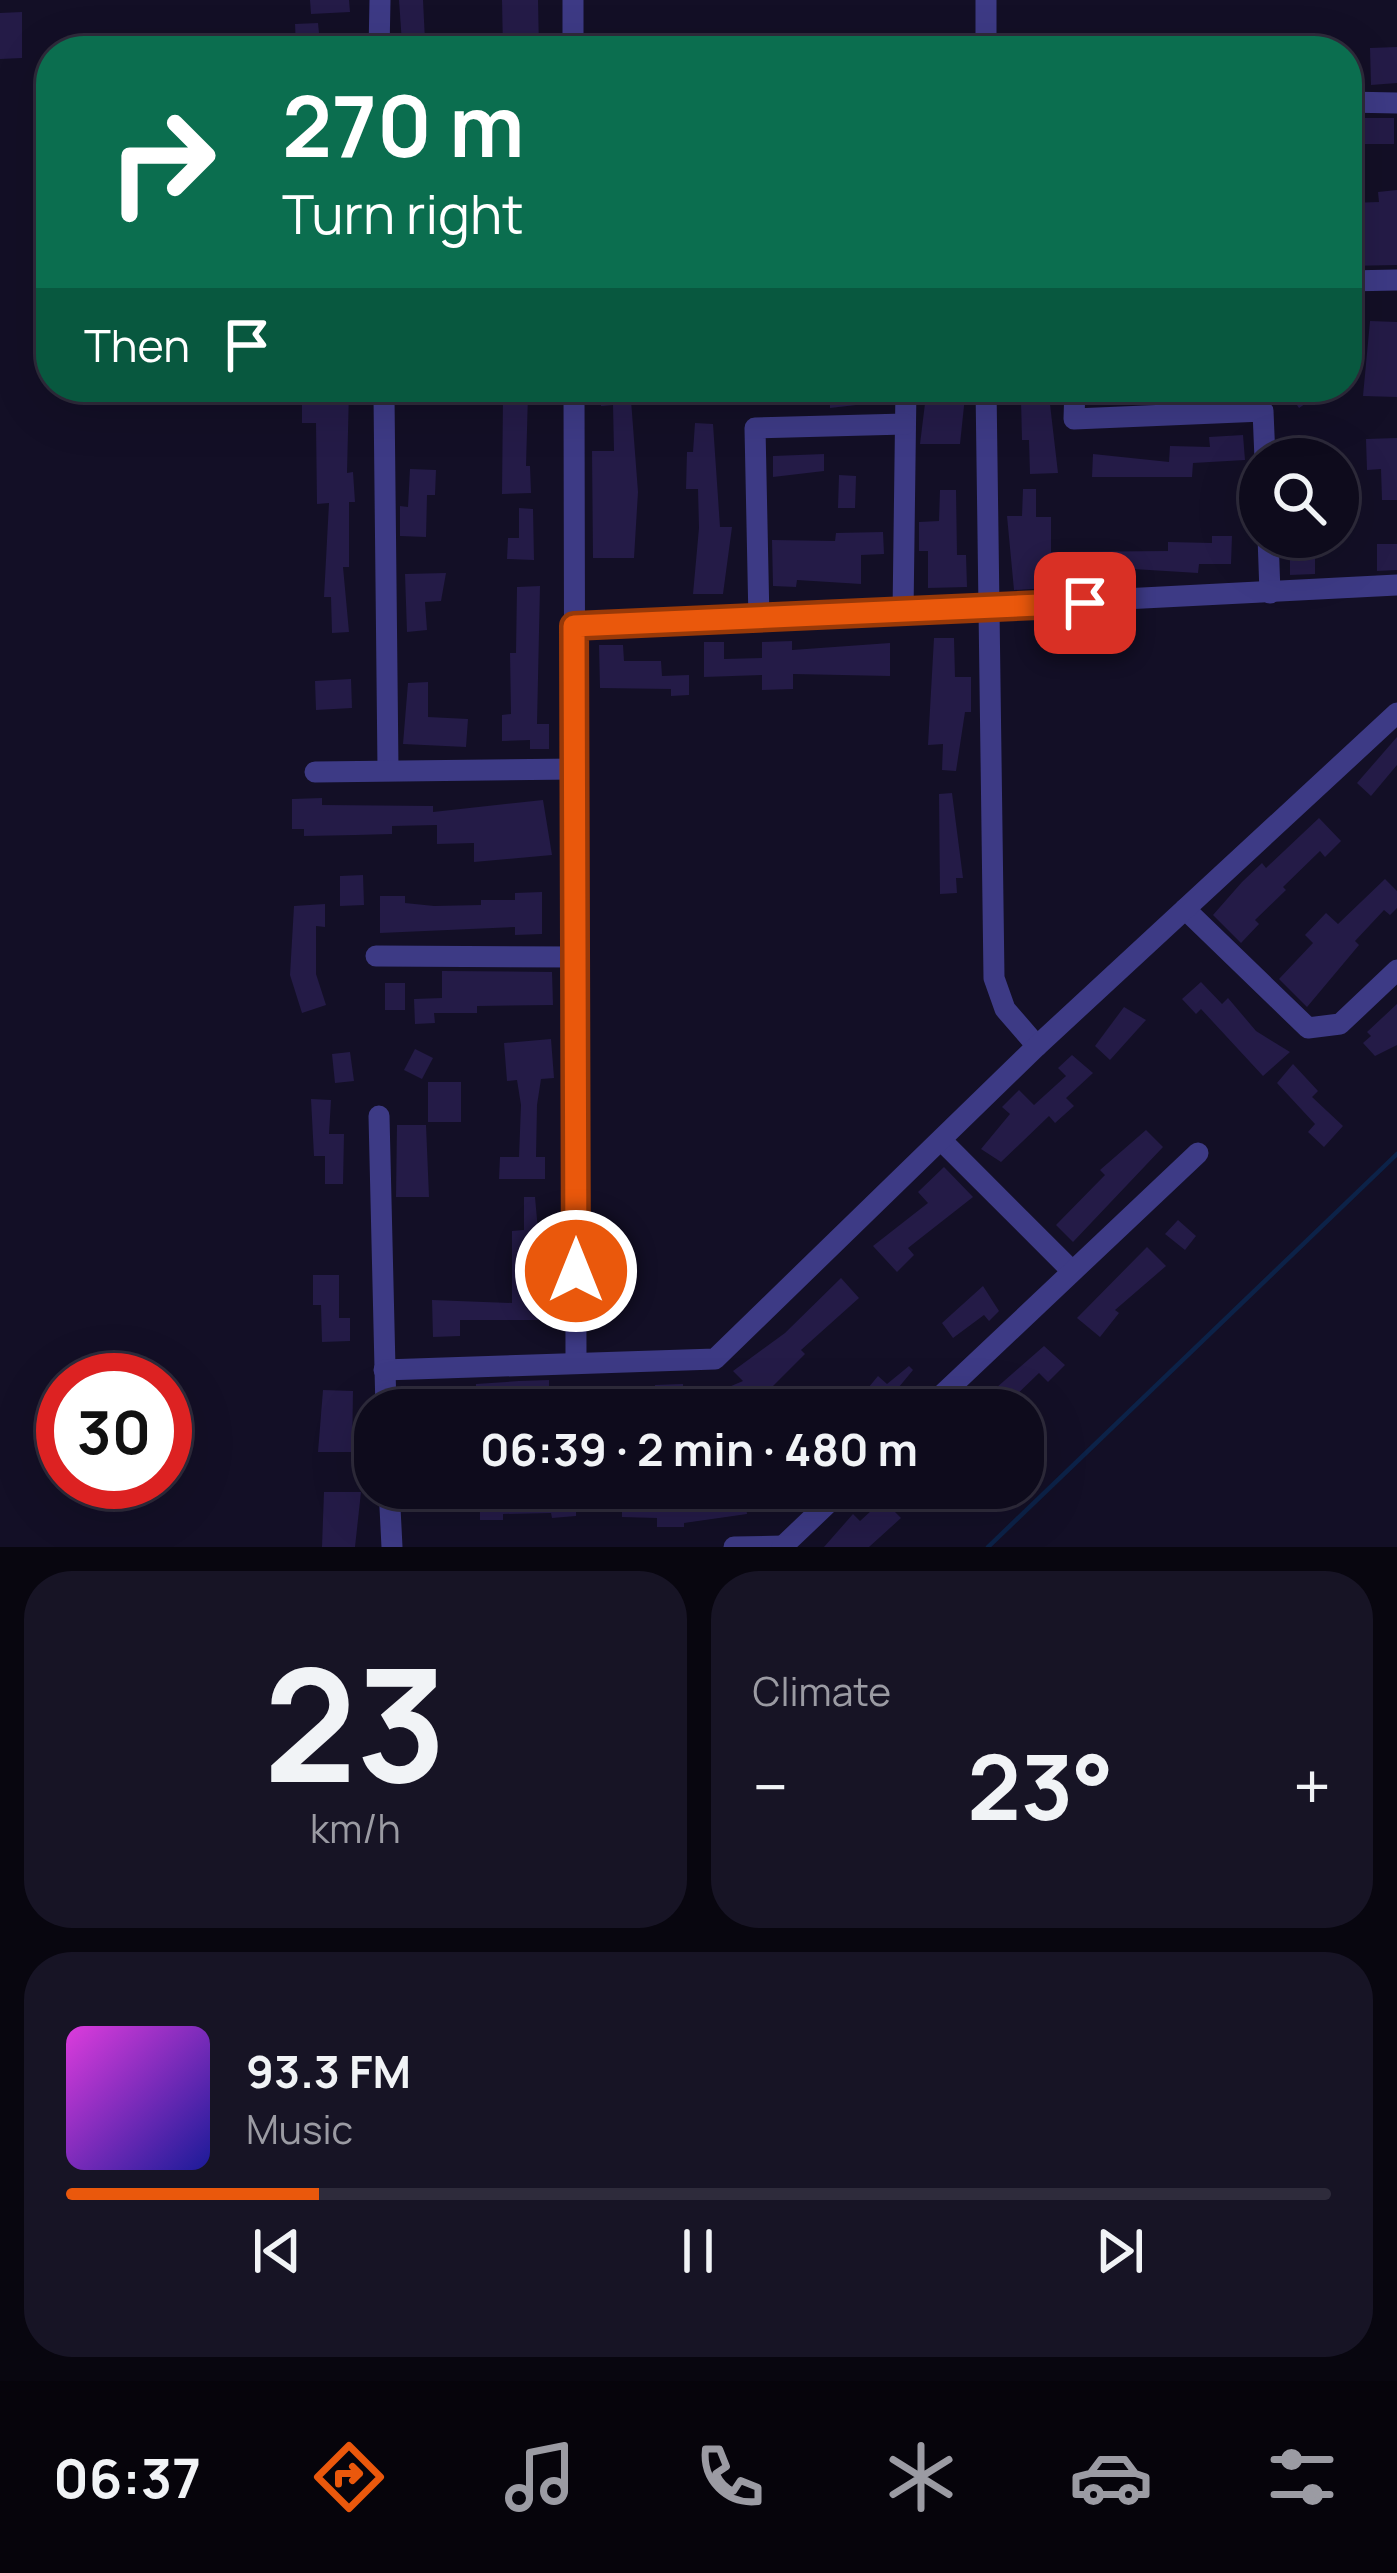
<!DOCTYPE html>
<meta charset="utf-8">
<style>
:root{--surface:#0e0b1c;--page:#171425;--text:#f1f3f6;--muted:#9b9ba3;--line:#2e2b3b;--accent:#ea580c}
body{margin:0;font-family:Manrope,sans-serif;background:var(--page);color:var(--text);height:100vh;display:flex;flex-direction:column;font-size:45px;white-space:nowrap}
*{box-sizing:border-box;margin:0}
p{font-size:39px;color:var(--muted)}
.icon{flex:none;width:66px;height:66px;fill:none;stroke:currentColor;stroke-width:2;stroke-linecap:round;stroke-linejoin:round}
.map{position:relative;height:1547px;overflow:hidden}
.sheet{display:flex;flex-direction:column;gap:24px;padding:24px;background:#08060f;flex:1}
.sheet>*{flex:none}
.top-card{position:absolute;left:36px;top:36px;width:1326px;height:366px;border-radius:48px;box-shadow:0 12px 48px #0002,0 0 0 3px var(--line);background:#0b6e4f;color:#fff;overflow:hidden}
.tools{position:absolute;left:1239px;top:438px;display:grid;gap:24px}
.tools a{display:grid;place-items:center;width:120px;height:120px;border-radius:50%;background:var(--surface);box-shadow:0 12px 48px #0002,0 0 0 3px var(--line);font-size:60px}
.speed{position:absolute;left:36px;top:1353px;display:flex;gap:24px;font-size:60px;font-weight:700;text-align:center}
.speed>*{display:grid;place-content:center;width:156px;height:156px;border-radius:50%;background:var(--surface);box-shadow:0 12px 48px #0002,0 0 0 3px var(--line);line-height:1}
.speed .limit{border:18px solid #d22;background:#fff;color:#111}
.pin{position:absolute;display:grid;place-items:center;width:102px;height:102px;color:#fff;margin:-51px;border-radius:24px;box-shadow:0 6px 18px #0006}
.me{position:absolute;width:132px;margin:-66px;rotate:0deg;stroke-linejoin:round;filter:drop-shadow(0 0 9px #0008)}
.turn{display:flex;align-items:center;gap:42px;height:252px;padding:0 48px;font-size:54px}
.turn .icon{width:156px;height:156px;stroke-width:2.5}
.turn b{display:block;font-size:84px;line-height:102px}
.then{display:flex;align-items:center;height:114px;padding:0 48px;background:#0003;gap:24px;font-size:45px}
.big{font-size:90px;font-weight:700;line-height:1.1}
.sheet .widget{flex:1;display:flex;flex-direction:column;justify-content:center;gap:18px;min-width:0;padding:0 42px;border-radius:48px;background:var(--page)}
.sheet .dial{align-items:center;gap:0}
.dial b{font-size:156px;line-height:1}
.song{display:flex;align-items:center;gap:36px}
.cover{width:144px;height:144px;border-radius:18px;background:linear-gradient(135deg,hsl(300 70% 55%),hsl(240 70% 35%))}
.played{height:12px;border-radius:6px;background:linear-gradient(90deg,var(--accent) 20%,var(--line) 20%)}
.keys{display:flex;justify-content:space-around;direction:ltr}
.heat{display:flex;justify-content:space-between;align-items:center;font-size:66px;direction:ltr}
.sheet .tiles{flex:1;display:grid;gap:24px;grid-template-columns:1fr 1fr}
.widget:last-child{grid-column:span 2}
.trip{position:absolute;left:354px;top:1389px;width:690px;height:120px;border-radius:48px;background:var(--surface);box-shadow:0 12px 48px #0002,0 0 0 3px var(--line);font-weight:700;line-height:120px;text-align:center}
.tabs{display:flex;height:192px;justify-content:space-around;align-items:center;background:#06040b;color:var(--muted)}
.tabs .icon{width:84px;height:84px}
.tabs .selected{color:var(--accent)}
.tabs b{font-size:54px;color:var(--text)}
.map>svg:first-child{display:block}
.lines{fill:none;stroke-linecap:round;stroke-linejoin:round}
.stream{stroke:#0c2248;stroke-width:4.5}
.building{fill:#241b47}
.path{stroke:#2fb8b0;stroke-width:3;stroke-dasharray:6 9;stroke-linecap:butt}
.minor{stroke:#3d3a85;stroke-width:21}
.route-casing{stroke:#983908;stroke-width:30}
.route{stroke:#ea580c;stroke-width:21}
</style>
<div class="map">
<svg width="1397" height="1547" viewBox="0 0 1397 1547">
<rect width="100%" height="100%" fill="#130f26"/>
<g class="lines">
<path class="stream" d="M 988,1547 L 1397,1154"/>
</g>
<g class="building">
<path d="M 310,0 L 349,0 L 350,12 L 311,14 Z"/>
<path d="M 399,0 L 423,0 L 425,41 L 402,43 Z"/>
<path d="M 502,0 L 538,0 L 539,50 L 503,50 Z"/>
<path d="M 22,12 L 22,58 L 0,59 L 0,13 Z"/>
<path d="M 318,23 L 320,43 L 296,45 L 295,24 Z"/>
<rect x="1192" y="39" width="63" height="12"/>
<path d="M 1397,47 L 1397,83 L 1371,85 L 1370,48 Z"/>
<rect x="1347" y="118" width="47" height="26"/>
<path d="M 1397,190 L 1397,265 L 1347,266 L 1347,203 L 1379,202 L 1378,192 Z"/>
<path d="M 1370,321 L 1397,322 L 1397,397 L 1363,396 Z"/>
<path d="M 600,387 L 630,387 L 638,492 L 634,558 L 593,558 L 592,451 L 614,451 L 613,405 L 601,406 Z"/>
<path d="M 761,387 L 891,387 L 891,401 L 830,408 L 830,404 L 761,403 Z"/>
<path d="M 927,387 L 966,387 L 960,444 L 920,444 Z"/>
<path d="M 1014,387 L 1048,387 L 1058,473 L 1030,474 L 1029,440 L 1022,440 L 1021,400 L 1014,400 Z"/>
<path d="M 1285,387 L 1330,387 L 1299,408 Z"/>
<path d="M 302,389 L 349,390 L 347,473 L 353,472 L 355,502 L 349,502 L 349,567 L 343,567 L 349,632 L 332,633 L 331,597 L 324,597 L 329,503 L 317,504 L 316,423 L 302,423 Z"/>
<path d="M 528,394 L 526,466 L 530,466 L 531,493 L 502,494 L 503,396 Z"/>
<path d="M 695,423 L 713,424 L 720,527 L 732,527 L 723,594 L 693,594 L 699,528 L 698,489 L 686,489 L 687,452 L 693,452 Z"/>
<path d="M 1243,435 L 1245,460 L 1193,463 L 1192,477 L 1092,477 L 1093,454 L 1169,462 L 1170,446 L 1210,447 L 1209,437 Z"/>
<path d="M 1397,438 L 1397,500 L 1382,500 L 1381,469 L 1367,470 L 1366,439 Z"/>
<path d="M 1308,439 L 1310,459 L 1283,459 L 1282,441 Z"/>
<path d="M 824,454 L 824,471 L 773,477 L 773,456 Z"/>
<path d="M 410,469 L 436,470 L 435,495 L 427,495 L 426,537 L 400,536 L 400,506 L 408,507 Z"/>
<path d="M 839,475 L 856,476 L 855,508 L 838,508 Z"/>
<path d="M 1023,489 L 1036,489 L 1036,517 L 1051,517 L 1051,552 L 1168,551 L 1168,542 L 1212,543 L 1212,536 L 1232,536 L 1231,564 L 1199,564 L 1198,573 L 1117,568 L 1117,578 L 1082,579 L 1082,586 L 1014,590 L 1007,516 L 1022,516 Z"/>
<path d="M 940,490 L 956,490 L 957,555 L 966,555 L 967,587 L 928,588 L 928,551 L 919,551 L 919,522 L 939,521 Z"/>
<path d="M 519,508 L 533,509 L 534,560 L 507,559 L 508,538 L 519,538 Z"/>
<path d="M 883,532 L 884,554 L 861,555 L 861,584 L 797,580 L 796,587 L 773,586 L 772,540 L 835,541 L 836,533 Z"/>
<path d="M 1377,544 L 1397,544 L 1397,570 L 1377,571 Z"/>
<path d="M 1290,548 L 1315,548 L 1315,574 L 1290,575 Z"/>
<path d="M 446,573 L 441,601 L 425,602 L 427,630 L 407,632 L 405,574 Z"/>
<path d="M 540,586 L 537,724 L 549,724 L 549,749 L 530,749 L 530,740 L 502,741 L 502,715 L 511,714 L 510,653 L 516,653 L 517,587 Z"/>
<path d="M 934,638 L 954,638 L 955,677 L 971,677 L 971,712 L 965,712 L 956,771 L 942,770 L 943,744 L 928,745 Z"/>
<path d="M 792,641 L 792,650 L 890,643 L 890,676 L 793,674 L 793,689 L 762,690 L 762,675 L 704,677 L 704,642 L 724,642 L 724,659 L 762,658 L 762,642 Z"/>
<path d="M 599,645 L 623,645 L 624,661 L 661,661 L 662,676 L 689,675 L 689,695 L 671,696 L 671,689 L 600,688 Z"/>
<path d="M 351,679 L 352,708 L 316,710 L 315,681 Z"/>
<path d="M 428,682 L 428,717 L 468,719 L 466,747 L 403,744 L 408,683 Z"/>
<path d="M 1397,737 L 1397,765 L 1371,796 L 1357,783 Z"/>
<path d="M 952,793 L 963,878 L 956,878 L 957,893 L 940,894 L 939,794 Z"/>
<path d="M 322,798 L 322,805 L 433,806 L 433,812 L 543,800 L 552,855 L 474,862 L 474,843 L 437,844 L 437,825 L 392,826 L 392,834 L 356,835 L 304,836 L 304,829 L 292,829 L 292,799 Z"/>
<path d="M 1319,818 L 1341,841 L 1325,857 L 1320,851 L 1283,887 L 1286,890 L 1255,920 L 1259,924 L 1241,943 L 1213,915 L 1242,882 L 1262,863 L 1266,868 Z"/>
<path d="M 363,875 L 364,905 L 340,906 L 340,876 Z"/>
<path d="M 1385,879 L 1397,891 L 1397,908 L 1390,915 L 1384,910 L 1355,941 L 1359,945 L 1307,1007 L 1279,979 L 1313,943 L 1305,935 L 1326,913 L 1338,924 Z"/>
<path d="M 542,892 L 542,934 L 515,935 L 515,927 L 380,933 L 380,896 L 405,896 L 405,903 L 434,906 L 481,905 L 481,900 L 515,900 L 515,893 Z"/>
<path d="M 325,904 L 325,927 L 316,926 L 316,974 L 326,1005 L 302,1013 L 290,975 L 294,906 Z"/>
<path d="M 442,971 L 552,972 L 553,1005 L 477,1006 L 477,1013 L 434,1013 L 435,1023 L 415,1024 L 414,999 L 442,998 Z"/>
<path d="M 1201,982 L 1222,1004 L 1228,998 L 1256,1031 L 1290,1052 L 1263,1076 L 1201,1009 L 1196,1014 L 1182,999 Z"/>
<rect x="385" y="983" width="20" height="27"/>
<path d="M 1397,1004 L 1397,1045 L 1375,1056 L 1363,1043 L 1371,1036 L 1367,1032 Z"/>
<path d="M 1124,1007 L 1146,1020 L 1110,1060 L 1095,1046 Z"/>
<path d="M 551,1039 L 554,1078 L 541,1079 L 537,1105 L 536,1157 L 545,1157 L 545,1179 L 499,1179 L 500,1157 L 519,1157 L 521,1105 L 517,1080 L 507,1081 L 504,1043 Z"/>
<path d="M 415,1049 L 433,1058 L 422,1079 L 404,1070 Z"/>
<path d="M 350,1052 L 354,1081 L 335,1083 L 332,1054 Z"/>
<path d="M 1072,1055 L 1093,1073 L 1066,1098 L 1074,1106 L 1055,1123 L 1049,1116 L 1001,1162 L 981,1149 L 1010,1114 L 1002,1107 L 1019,1090 L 1034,1105 L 1066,1076 L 1058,1068 Z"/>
<path d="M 1293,1064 L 1318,1091 L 1312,1097 L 1343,1126 L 1324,1147 L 1308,1132 L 1315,1124 L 1277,1083 Z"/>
<rect x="428" y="1082" width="33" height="40"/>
<path d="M 311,1099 L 331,1100 L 329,1134 L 344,1134 L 343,1184 L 325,1184 L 325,1156 L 314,1156 Z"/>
<path d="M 397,1125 L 426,1125 L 429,1197 L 396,1197 Z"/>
<path d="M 1146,1130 L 1163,1147 L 1073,1242 L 1056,1225 L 1105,1175 L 1100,1170 Z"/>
<path d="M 944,1167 L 973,1197 L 908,1248 L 914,1255 L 897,1272 L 873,1246 L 928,1203 L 918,1192 Z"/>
<path d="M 524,1197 L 535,1197 L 546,1320 L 460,1320 L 460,1336 L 433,1337 L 432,1300 L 512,1303 L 512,1231 L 524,1230 Z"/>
<path d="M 1178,1220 L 1196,1236 L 1185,1250 L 1165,1234 Z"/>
<path d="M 1147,1247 L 1166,1266 L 1115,1310 L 1119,1313 L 1100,1337 L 1077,1318 Z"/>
<path d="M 313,1275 L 339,1275 L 339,1318 L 350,1318 L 350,1341 L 322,1342 L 321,1305 L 313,1305 Z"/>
<path d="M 841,1278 L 859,1298 L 801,1350 L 805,1354 L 749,1410 L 406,1410 L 406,1386 L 476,1392 L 476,1384 L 519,1381 L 549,1380 L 549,1386 L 578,1386 L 578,1391 L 612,1392 L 612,1397 L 655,1398 L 655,1385 L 683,1384 L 683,1395 L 709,1390 L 710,1395 L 743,1381 L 733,1371 L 785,1333 Z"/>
<path d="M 983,1286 L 999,1311 L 989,1321 L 984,1315 L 953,1338 L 942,1323 Z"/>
<path d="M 1044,1346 L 1065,1365 L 1048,1382 L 1039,1373 L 1010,1401 L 996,1388 Z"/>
<path d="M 909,1366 L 913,1370 L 880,1410 L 850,1410 L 878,1376 L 887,1384 Z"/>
<path d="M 323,1390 L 353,1391 L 352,1452 L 318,1452 Z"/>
<path d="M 546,1488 L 546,1496 L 623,1488 L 744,1488 L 747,1514 L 684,1523 L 684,1527 L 657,1527 L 657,1518 L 622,1517 L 622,1512 L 576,1511 L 576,1516 L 552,1518 L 551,1513 L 503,1514 L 503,1520 L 480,1520 L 480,1489 Z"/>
<path d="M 324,1492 L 361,1492 L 355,1547 L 322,1547 Z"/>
<path d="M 883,1500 L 901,1518 L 869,1547 L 824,1547 L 853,1514 L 860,1521 Z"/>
</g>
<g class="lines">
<path class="path" d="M 402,396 L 554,392"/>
<g class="minor">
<path d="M 573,0 L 573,51"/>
<path d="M 986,0 L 986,51"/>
<path d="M 379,51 L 380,0"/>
<path d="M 1347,102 L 1397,103"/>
<path d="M 1347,281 L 1397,280"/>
<path d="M 574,387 L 576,1361"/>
<path d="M 986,387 L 994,978 L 1005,1009 L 1037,1046"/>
<path d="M 1075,387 L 1074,419 L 1263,411 L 1265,459"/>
<path d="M 384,396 L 388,769"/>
<path d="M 1268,537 L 1270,593"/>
<path d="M 903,613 L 906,387"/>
<path d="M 759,621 L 755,428 L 905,424"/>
<path d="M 574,627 L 1397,585"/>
<path d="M 315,772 L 575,769"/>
<path d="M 1185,909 L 1308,1028 L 1340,1024 L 1397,970"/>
<path d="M 376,956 L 575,957"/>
<path d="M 379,1116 L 386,1410"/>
<path d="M 942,1141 L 1072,1271"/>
<path d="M 384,1370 L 715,1359 L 1037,1046 L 1397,713"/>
<path d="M 926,1410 L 1198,1153"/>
<path d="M 389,1488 L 392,1547"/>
<path d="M 734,1547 L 783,1546"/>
<path d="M 782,1547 L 844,1488"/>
</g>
</g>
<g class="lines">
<g class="route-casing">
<path id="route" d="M 576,1271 L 574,626 L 1085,603"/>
</g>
<use href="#route" class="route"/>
</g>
</svg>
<div class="tools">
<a><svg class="icon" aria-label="search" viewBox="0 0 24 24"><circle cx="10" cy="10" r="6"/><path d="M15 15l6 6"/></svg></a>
</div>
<div class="speed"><div class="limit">30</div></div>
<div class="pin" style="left:1085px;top:603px;background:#d93025"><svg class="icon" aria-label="arrive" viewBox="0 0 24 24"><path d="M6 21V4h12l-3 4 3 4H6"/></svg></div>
<svg class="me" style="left:576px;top:1271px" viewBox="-20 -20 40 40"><circle r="17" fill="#ea580c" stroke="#fff" stroke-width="3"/><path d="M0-11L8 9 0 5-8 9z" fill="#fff"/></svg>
<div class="trip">06:39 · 2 min · 480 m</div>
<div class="top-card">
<div class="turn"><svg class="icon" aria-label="right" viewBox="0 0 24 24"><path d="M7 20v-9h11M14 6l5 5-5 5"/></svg><div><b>270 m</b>Turn right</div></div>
<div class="then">Then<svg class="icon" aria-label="arrive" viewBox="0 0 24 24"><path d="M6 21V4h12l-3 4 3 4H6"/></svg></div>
</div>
</div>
<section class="sheet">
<div class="tiles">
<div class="widget dial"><b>23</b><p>km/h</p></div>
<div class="widget"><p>Climate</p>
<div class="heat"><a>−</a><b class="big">23°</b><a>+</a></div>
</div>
<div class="widget">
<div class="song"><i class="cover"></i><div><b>93.3 FM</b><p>Music</p></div></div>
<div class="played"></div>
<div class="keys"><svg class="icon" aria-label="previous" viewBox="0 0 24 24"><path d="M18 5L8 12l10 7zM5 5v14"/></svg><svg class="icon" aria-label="pause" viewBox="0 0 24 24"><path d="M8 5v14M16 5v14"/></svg><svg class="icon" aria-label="next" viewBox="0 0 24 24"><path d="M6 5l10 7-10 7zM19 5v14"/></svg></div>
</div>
</div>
</section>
<nav class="tabs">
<b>06:37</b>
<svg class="icon selected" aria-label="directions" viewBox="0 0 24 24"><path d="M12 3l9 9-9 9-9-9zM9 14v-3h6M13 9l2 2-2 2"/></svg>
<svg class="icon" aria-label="music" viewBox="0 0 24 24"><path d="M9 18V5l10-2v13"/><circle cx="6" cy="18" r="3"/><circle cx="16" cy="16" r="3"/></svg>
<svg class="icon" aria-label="phone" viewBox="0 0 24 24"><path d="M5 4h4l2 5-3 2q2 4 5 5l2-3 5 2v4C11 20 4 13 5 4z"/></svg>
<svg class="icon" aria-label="climate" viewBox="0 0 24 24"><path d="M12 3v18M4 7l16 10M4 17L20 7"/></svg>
<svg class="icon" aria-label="car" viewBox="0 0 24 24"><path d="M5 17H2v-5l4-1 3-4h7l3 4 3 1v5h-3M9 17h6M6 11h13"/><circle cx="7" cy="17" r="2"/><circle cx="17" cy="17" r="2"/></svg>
<svg class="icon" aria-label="filters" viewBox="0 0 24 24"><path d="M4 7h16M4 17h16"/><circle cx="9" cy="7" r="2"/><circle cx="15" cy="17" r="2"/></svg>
</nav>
